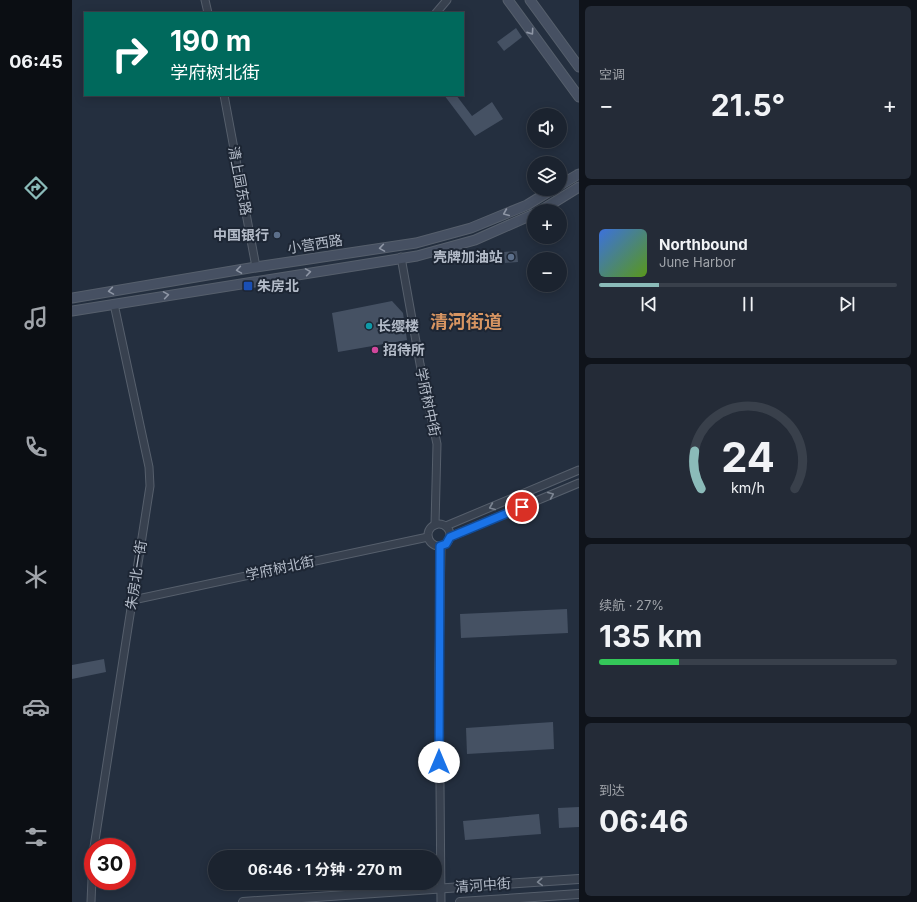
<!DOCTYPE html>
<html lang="zh">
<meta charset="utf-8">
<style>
:root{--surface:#1b232f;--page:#242b37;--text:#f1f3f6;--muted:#a0a4aa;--line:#39404b;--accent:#8bbbb9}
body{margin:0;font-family:Inter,"Noto Sans SC",sans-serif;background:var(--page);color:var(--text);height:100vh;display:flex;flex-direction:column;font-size:15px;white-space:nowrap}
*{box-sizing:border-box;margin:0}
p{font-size:13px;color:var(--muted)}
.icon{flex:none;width:22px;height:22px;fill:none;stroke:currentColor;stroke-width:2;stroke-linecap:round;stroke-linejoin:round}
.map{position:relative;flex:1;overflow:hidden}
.details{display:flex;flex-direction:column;gap:6px;padding:6px;background:#0f131a;width:338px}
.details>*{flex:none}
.hud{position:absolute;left:12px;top:12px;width:380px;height:84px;border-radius:0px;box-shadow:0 2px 10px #0003,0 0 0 1px var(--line);background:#00695c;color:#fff;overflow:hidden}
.controls{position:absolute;left:455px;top:108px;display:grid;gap:8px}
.controls a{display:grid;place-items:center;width:40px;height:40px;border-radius:50%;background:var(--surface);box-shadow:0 2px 10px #0003,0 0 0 1px var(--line);font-size:20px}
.speed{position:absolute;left:12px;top:838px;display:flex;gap:8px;font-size:20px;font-weight:700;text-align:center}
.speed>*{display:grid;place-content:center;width:52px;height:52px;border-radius:50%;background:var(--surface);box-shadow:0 2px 10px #0003,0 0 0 1px var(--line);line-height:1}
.speed .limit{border:6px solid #d22;background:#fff;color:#111}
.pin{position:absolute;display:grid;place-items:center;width:34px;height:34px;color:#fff;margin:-17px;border:2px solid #fff;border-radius:50%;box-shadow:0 1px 4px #0007}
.me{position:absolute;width:44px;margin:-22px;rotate:0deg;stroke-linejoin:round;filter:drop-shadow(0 0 3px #0008)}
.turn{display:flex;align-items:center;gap:14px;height:84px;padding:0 20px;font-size:18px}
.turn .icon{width:52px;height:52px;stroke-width:2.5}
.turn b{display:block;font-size:28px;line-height:34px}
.big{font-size:30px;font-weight:700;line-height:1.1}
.details .tile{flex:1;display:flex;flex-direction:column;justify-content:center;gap:6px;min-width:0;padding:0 14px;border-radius:6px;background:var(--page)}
.details .dial{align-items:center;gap:0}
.dial svg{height:104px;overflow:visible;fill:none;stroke:var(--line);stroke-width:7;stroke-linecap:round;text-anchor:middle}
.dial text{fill:var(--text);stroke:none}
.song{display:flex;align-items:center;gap:12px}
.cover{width:48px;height:48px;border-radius:6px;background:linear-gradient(135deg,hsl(220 70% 55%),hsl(90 70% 35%))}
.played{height:4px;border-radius:2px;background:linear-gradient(90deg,var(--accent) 20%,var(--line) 20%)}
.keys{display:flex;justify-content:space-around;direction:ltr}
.heat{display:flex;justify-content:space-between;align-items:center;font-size:22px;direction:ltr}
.charge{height:6px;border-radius:3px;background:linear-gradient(90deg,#34c759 27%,var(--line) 0)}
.trip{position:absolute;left:136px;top:850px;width:234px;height:40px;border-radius:20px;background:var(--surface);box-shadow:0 2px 10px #0003,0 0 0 1px var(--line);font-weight:700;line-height:40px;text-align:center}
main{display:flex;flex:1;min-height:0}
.dock{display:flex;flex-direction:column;width:72px;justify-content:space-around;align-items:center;background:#0b0e13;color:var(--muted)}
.dock .icon{width:28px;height:28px}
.dock .current{color:var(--accent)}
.dock b{font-size:18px;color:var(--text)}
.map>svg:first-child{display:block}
.building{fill:#455163}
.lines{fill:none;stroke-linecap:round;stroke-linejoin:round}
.minor-casing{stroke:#565f6c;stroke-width:9}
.tertiary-casing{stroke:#565f6c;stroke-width:10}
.secondary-casing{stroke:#565f6c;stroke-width:11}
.minor{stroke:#38414f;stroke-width:7}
.tertiary{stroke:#38414f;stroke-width:8}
.secondary{stroke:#465062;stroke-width:9}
.oneway{stroke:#8e96a5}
.oneway2{stroke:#7c8592}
.route-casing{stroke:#114b97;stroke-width:10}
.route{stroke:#1a73e8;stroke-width:7}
.service-dot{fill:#5c6f8a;stroke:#1d2634;stroke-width:1.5}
.transit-dot{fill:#1a4fb4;stroke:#1d2634;stroke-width:1.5}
.culture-dot{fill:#0f9aa8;stroke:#1d2634;stroke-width:1.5}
.hotel-dot{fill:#d1479c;stroke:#1d2634;stroke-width:1.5}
.labels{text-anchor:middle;stroke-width:4;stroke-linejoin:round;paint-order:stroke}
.street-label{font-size:14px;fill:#b4bcc9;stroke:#1d2634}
.poi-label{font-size:14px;font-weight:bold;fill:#b4bcc9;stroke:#1d2634;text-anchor:start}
.district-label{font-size:18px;font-weight:bold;fill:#d79562;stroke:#1d2634}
</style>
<main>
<nav class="dock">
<b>06:45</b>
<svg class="icon current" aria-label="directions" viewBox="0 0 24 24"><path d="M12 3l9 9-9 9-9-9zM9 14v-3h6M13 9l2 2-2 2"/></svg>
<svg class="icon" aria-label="music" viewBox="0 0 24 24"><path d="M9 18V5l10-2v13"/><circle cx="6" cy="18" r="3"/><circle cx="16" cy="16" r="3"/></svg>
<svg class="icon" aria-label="phone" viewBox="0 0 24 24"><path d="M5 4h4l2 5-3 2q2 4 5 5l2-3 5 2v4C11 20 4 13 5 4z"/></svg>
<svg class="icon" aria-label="climate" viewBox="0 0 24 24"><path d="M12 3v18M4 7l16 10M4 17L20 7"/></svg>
<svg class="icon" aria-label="car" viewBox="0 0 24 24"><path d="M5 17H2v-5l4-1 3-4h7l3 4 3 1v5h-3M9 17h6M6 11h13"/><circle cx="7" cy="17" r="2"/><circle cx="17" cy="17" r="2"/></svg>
<svg class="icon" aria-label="filters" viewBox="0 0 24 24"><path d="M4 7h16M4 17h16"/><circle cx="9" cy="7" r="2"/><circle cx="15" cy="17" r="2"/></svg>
</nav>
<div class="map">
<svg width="507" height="902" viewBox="0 0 507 902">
<rect width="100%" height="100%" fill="#242f3f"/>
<g class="building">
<path d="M 444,28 L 450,37 L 432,51 L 425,42 Z"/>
<path d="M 372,95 L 384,95 L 400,116 L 420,102 L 431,119 L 403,136 Z"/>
<path d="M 445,251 L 446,262 L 433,263 L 432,252 Z"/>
<path d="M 320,301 L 331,313 L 335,340 L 266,352 L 260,313 Z"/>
<path d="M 495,609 L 496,633 L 389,638 L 388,614 Z"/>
<path d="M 32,659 L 34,672 L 0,679 L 0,665 Z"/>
<path d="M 481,722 L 482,749 L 395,754 L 394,728 Z"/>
<path d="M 507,807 L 507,827 L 487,828 L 486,808 Z"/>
<path d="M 467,814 L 469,834 L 393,840 L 391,821 Z"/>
</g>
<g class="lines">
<g class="minor-casing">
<g id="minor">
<path d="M 133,0 L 136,13"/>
<path d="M 364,13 L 375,0"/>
<path d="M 152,95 L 184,267"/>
<path d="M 329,257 L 348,364 L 365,444 L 363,525"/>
<circle cx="367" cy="535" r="11"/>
<path d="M 374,526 L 507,470"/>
<path d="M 378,537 L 507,483"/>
<path d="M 369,546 L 367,668 L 369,902"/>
<path d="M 61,600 L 356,537"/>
<path d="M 22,847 L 78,486 L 77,467 L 42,304"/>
<path d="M 19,902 L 21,856"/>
</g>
</g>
<g class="tertiary-casing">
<g id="tertiary">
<path d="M 171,902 L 507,879"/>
<path d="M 388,902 L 507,894"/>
</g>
</g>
<g class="secondary-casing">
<g id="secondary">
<path d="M 436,0 L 507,97"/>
<path d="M 458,0 L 507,67"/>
<path d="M 488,185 L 507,174"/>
<path d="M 468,211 L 507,187"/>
<path d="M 0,298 L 184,267 L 344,243 L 399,228 L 455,205 L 481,189"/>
<path d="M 0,311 L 345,256 L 403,240 L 462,214"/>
</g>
</g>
<use href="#minor" class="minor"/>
<use href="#tertiary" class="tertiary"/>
<use href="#secondary" class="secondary"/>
</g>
<defs><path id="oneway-chevron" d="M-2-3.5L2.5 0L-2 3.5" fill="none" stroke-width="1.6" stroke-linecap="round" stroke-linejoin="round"/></defs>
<g class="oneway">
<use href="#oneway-chevron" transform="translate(459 32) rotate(55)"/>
<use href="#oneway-chevron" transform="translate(434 213) rotate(157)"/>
<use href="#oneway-chevron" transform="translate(310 248) rotate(171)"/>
<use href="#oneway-chevron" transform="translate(167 270) rotate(171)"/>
<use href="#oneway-chevron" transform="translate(236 272) rotate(-9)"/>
<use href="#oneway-chevron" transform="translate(39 291) rotate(171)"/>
<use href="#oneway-chevron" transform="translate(94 295) rotate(-9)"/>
</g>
<g class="oneway2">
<use href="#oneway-chevron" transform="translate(479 495) rotate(-23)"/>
<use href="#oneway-chevron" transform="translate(420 507) rotate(157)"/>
<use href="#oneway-chevron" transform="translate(468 882) rotate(176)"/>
</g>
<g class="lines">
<g class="route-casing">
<path id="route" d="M 367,762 L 368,546 L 374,544 L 378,537 L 450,507"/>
</g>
<use href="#route" class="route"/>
</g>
<g class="service-dot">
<circle cx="205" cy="235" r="4"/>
<circle cx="439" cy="257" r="4"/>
</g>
<rect class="transit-dot" x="171" y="281" width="10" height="10" rx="2"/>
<circle class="culture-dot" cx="297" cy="326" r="4"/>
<circle class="hotel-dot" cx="303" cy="350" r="4"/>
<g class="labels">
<g class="street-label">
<text transform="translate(168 181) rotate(79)" y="5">清上园东路</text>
<text transform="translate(243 244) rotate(-9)" y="5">小营西路</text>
<text transform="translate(356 402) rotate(78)" y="5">学府树中街</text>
<text transform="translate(208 568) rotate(-12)" y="5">学府树北街</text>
<text transform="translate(64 575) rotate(-81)" y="5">朱房北一街</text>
<text transform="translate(411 885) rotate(-4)" y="5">清河中街</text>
</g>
<g class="poi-label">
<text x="197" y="240" text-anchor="end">中国银行</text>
<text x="431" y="262" text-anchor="end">壳牌加油站</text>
<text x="185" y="291">朱房北</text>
<text x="305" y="331">长缨楼</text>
<text x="311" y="355">招待所</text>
</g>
<g class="district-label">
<text x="394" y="328">清河街道</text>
</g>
</g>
</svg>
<div class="controls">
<a><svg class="icon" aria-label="sound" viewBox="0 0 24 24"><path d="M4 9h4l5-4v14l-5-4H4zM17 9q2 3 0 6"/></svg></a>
<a><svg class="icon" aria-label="layers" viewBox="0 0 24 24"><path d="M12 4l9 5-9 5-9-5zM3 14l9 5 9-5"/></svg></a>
<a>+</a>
<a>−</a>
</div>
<div class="speed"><div class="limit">30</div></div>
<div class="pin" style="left:450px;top:507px;background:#d93025"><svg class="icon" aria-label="arrive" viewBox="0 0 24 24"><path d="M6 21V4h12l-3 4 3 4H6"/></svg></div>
<svg class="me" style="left:367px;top:762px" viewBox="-20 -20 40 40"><circle r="19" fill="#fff"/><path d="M0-13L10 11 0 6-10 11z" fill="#1a73e8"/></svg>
<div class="trip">06:46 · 1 分钟 · 270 m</div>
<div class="hud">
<div class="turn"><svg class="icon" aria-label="right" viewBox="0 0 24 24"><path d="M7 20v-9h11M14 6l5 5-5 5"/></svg><div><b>190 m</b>学府树北街</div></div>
</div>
</div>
<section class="details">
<div class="tile"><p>空调</p>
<div class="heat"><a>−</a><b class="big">21.5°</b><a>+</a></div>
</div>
<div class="tile">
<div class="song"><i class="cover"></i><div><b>Northbound</b><p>June Harbor</p></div></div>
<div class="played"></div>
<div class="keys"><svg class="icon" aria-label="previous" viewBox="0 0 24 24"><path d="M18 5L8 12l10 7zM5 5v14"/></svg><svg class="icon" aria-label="pause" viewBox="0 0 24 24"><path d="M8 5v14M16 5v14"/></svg><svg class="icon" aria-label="next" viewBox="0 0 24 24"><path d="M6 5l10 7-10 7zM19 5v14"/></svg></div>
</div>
<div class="tile dial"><svg viewBox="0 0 100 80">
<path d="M14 69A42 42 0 1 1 86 69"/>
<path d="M14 69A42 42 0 0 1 9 40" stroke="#8bbbb9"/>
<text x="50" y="56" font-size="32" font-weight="700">24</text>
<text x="50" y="72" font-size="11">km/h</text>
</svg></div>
<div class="tile"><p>续航 · 27%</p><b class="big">135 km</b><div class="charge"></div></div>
<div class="tile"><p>到达</p><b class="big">06:46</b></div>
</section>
</main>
